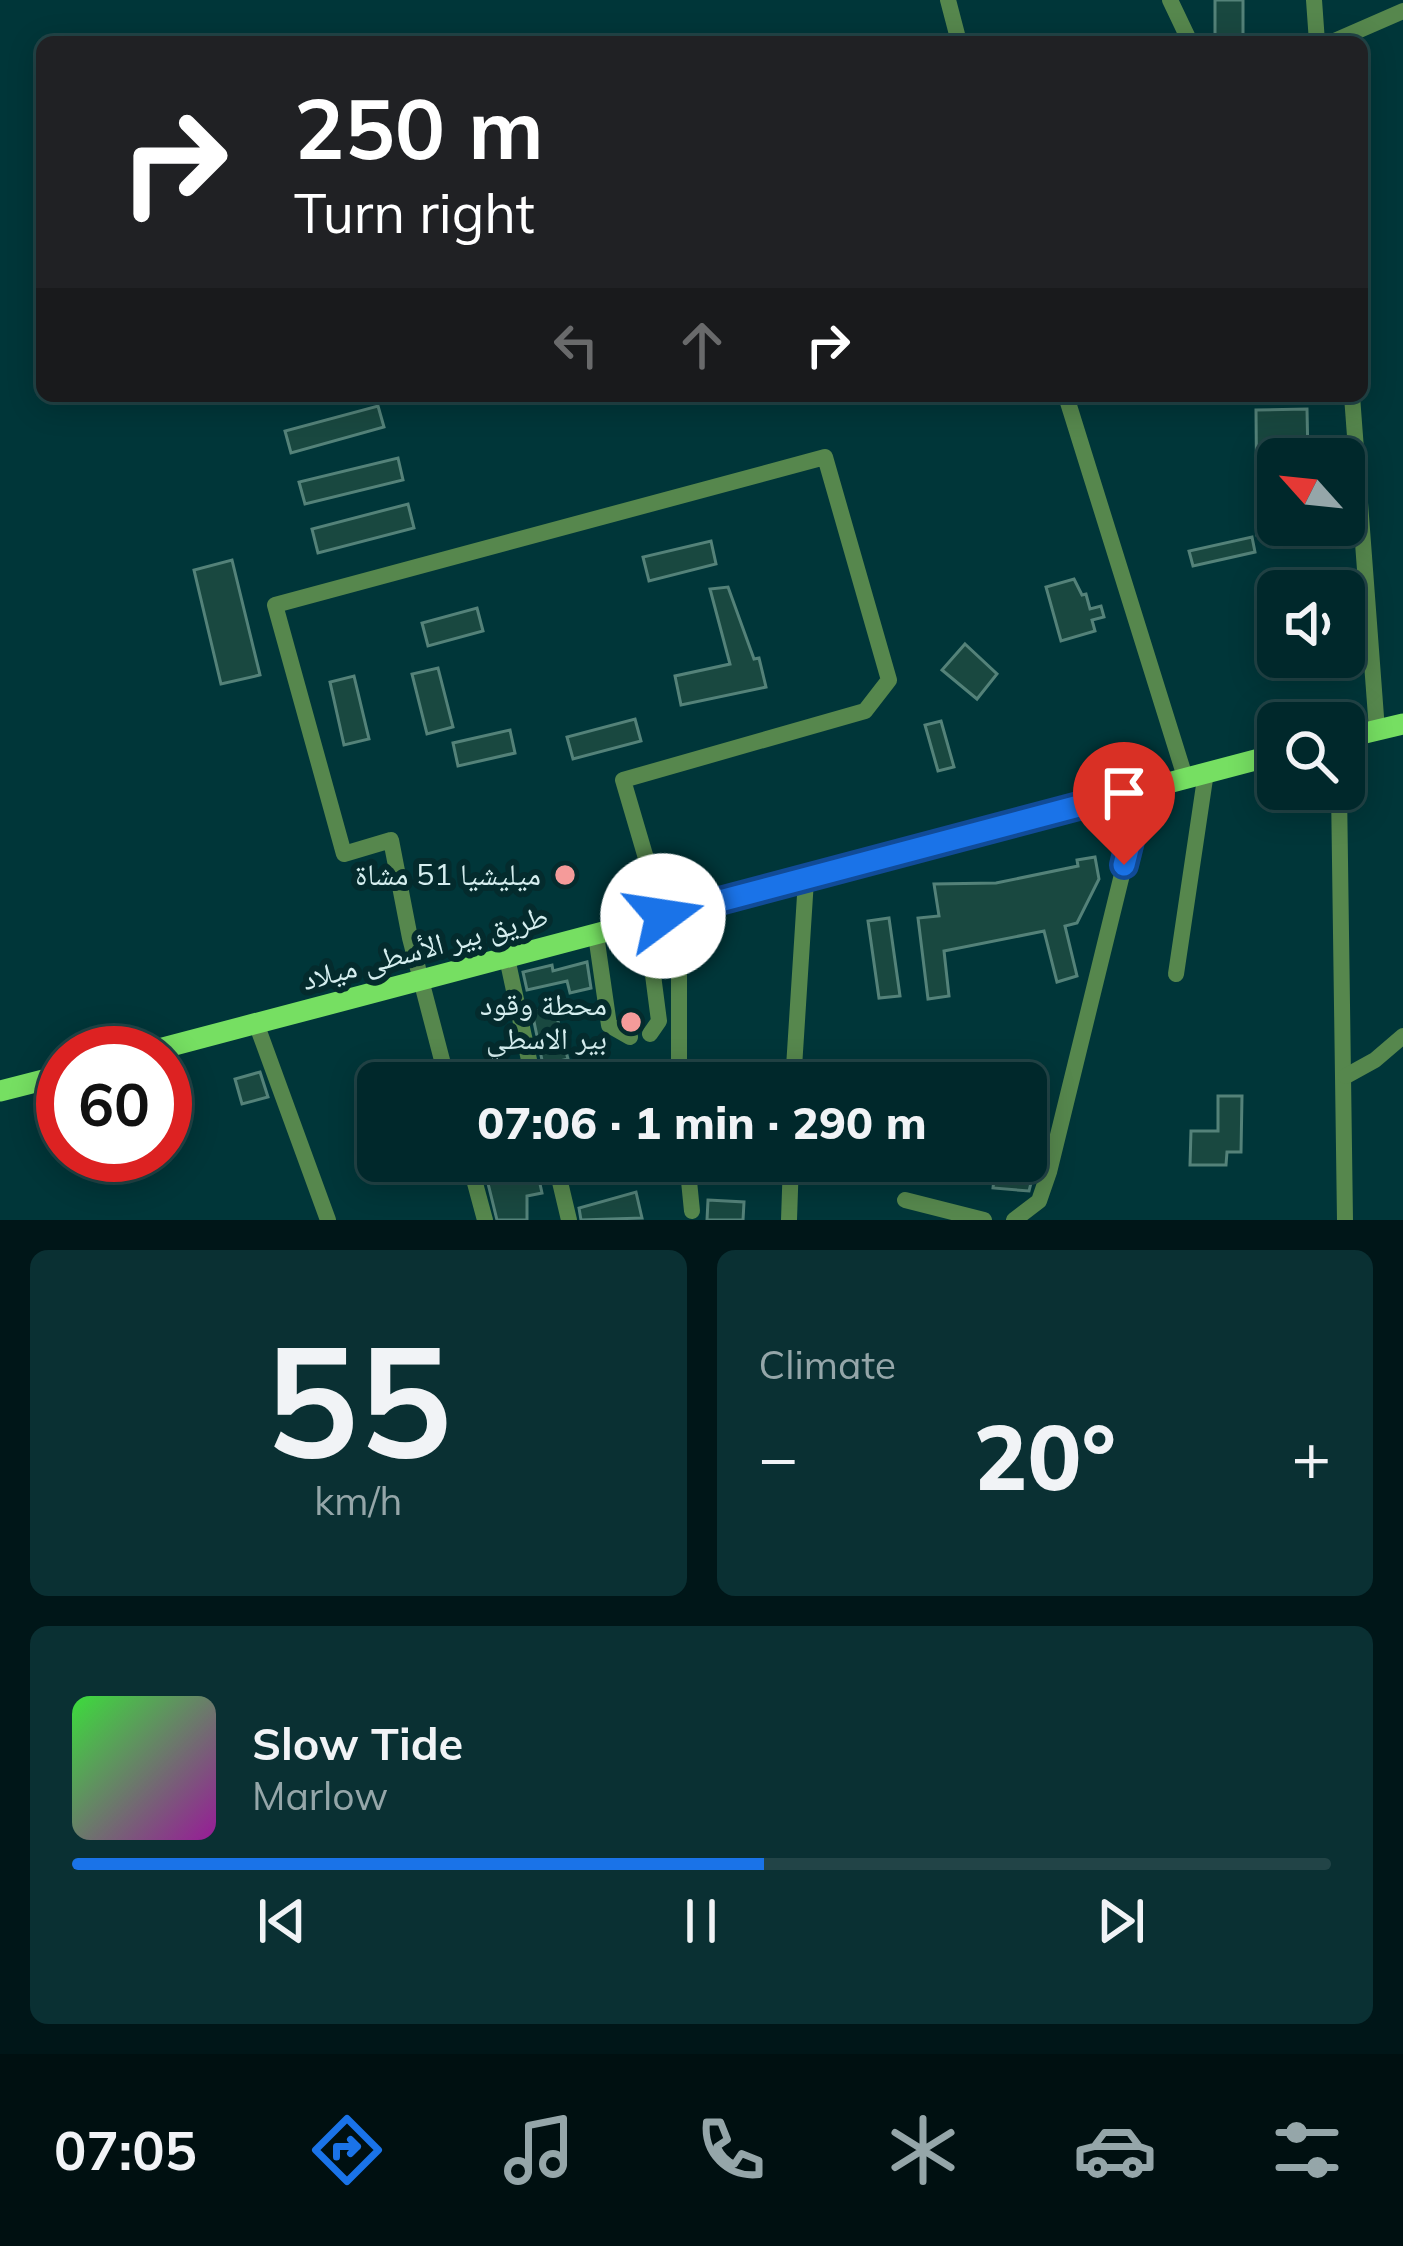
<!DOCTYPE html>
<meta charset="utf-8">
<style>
:root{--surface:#00282b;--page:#0a3033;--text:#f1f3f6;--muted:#95a6a9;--line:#224447;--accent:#1a73e8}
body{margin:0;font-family:Mulish,"Noto Naskh Arabic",sans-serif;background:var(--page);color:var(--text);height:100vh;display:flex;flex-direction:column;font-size:45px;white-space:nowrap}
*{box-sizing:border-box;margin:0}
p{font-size:39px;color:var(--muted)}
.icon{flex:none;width:66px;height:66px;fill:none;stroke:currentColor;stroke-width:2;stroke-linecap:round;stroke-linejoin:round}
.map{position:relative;height:1220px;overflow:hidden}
.sheet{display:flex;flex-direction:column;gap:30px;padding:30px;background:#001618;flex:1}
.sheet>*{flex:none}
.guide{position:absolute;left:36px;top:36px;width:1332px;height:366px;border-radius:18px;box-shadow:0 6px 30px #0003,0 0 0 3px var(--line);background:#202124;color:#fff;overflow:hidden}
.needle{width:78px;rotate:297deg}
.tools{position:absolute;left:1257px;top:438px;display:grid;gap:24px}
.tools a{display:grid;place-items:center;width:108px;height:108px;border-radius:18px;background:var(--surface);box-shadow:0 6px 30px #0003,0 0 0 3px var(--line);font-size:60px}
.speed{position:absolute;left:36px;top:1026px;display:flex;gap:24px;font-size:60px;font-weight:700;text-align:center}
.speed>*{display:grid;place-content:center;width:156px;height:156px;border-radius:50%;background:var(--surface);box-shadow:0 6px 30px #0003,0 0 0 3px var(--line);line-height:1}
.speed .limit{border:18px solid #d22;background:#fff;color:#111}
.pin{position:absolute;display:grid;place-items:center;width:102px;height:102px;color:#fff;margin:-123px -51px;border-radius:50% 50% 50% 0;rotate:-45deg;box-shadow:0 0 12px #0007}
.pin .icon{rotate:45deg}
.me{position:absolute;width:132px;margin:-66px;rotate:76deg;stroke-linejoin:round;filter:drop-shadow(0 0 9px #0008)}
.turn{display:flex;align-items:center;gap:42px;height:252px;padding:0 60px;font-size:54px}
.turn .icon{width:156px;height:156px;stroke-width:2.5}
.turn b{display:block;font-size:84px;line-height:102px}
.lanes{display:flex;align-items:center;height:114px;padding:0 60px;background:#0003;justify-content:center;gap:60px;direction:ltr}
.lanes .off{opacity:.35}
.big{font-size:90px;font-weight:800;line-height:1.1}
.sheet .card{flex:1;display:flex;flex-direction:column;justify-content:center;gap:18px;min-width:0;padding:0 42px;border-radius:18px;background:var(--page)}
.sheet .dial{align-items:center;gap:0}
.dial b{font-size:156px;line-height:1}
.song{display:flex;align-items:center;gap:36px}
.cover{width:144px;height:144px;border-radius:18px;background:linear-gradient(135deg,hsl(120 70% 55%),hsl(300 70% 35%))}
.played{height:12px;border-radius:6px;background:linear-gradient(90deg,var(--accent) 55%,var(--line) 55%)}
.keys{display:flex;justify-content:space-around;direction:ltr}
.heat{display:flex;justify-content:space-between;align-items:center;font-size:66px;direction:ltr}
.sheet .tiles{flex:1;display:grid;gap:30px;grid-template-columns:1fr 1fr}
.card:last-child{grid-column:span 2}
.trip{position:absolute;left:357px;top:1062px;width:690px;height:120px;border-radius:18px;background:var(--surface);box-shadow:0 6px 30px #0003,0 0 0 3px var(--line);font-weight:800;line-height:120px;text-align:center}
.tabs{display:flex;height:192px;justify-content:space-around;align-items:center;background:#001011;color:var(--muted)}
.tabs .icon{width:84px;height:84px}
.tabs .on{color:var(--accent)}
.tabs b{font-size:54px;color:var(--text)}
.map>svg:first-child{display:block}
.building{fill:#194840;stroke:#548279;stroke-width:3}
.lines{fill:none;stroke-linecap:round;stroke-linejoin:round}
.minor{stroke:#56874d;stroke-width:16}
.major{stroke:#76df62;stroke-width:21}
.route-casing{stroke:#114b97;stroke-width:30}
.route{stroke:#1a73e8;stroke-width:21}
.poi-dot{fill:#f59b9a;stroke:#042b2d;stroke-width:4.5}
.labels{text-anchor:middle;stroke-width:12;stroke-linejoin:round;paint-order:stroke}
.poi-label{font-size:30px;fill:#d5eeef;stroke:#042b2d;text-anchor:end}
.street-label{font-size:30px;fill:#d5eeef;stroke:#042b2d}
</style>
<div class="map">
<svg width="1403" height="1220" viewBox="0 0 1403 1220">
<rect width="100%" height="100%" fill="#003639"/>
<g class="building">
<rect x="1215" y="0" width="28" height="42"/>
<path d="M 378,406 L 384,427 L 291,453 L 285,431 Z"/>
<path d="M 1307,409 L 1308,459 L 1278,459 L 1278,535 L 1257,535 L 1256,410 Z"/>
<path d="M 398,458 L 403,480 L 305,504 L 299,482 Z"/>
<path d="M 408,504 L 414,528 L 318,553 L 312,529 Z"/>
<path d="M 1252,537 L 1255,552 L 1193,566 L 1189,551 Z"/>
<path d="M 711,541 L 716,564 L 649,581 L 643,557 Z"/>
<path d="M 232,560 L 260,675 L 221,684 L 194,570 Z"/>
<path d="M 1074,579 L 1082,595 L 1086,594 L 1090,609 L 1101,606 L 1104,617 L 1092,620 L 1095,631 L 1061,641 L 1046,587 Z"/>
<path d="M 728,587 L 754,659 L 759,658 L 766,687 L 681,705 L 675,676 L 730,664 L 710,589 Z"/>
<path d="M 477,608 L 483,631 L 428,646 L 422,623 Z"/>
<path d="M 965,644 L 997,674 L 977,699 L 942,670 Z"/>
<path d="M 438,668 L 453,727 L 427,734 L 412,674 Z"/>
<path d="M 354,676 L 369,739 L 344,745 L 330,682 Z"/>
<path d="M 635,719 L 641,741 L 573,759 L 567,737 Z"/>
<path d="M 941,721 L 954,767 L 938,771 L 925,725 Z"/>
<path d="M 510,730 L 515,753 L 458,766 L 453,743 Z"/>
<path d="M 1095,857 L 1099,879 L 1077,923 L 1065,926 L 1077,976 L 1057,982 L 1044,931 L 944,951 L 949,996 L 928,999 L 918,918 L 939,916 L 934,884 L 996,883 L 1078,866 L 1077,860 Z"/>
<path d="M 889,918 L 900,996 L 879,998 L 868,921 Z"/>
<path d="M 587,962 L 591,988 L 570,993 L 567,981 L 527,990 L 523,972 L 552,965 L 553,971 Z"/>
<path d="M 554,1006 L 568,1059 L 543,1065 L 532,1012 Z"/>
<path d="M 260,1072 L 268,1097 L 242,1104 L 235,1079 Z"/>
<path d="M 1218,1096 L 1242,1096 L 1241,1152 L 1227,1152 L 1226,1165 L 1190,1165 L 1191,1131 L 1218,1131 Z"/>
<path d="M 510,1161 L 535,1161 L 542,1193 L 527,1196 L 527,1220 L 497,1220 L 484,1167 Z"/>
<path d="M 983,1161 L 1007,1161 L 1006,1173 L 1033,1175 L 1029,1191 L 993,1188 L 994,1179 L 982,1178 Z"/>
<path d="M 636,1192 L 642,1218 L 581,1220 L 579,1208 Z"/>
<path d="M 708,1200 L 744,1202 L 743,1220 L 707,1220 Z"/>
</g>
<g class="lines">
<g class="minor">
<path d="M 948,0 L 959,42"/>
<path d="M 1170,0 L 1190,42"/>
<path d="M 1314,0 L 1317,42"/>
<path d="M 1332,42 L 1403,11"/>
<path d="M 1066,396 L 1185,777"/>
<path d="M 1352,396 L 1377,730"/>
<path d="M 1339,789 L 1345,1220"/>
<path d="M 679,912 L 679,1083"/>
<path d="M 646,921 L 659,1021 L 650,1034"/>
<path d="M 596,935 L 609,1025 L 630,1037"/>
<path d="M 507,958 L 534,1083"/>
<path d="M 1176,974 L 1206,772"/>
<path d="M 256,1023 L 328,1220"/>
<path d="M 1346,1076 L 1375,1060 L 1403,1036"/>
<path d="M 448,1083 L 410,938 L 391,840 L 344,854 L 275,605 L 825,457 L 889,680 L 865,711 L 623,780 L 663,916"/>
<path d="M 793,1083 L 806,880"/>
<path d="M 469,1161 L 485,1220"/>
<path d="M 555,1161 L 569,1220"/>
<path d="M 687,1161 L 692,1211"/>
<path d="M 905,1200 L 984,1220"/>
<path d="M 789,1220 L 791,1161"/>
<path d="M 1014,1220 L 1039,1201 L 1049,1172 L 1143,789"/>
</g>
<g class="major">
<path d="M 1344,738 L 1403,724"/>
<path d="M 144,1053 L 1278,754"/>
<path d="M 0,1091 L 63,1075"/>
</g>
</g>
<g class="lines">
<g class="route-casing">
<path id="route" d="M 663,916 L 1143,789 L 1124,865"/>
</g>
<use href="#route" class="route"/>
</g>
<g class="poi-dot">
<circle cx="565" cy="875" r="12"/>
<circle cx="631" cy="1022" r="12"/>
</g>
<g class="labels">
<g class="poi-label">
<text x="541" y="885">ميليشيا 51 مشاة</text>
<text x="607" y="1015">محطة وقود<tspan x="607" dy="34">بير الاسطي</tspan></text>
</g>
<g class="street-label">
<text transform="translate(425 948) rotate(-15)" y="10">طريق بير الأسطى ميلاد</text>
</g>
</g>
</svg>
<div class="tools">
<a><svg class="needle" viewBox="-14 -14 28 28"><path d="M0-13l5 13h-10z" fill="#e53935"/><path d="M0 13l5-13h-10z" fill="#95a6a9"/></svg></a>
<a><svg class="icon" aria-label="sound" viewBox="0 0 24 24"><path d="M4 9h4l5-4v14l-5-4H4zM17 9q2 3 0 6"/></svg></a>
<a><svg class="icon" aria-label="search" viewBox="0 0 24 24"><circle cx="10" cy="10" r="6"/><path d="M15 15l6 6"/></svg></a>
</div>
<div class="speed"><div class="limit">60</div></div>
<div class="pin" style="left:1124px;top:865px;background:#d93025"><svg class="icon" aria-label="arrive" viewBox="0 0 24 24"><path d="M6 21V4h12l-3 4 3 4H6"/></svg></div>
<svg class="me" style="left:663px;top:916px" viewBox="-20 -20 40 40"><circle r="19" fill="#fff"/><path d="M0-13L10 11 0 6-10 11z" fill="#1a73e8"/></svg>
<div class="trip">07:06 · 1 min · 290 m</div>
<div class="guide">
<div class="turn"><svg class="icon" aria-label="right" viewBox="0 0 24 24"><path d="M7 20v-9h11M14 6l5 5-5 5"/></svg><div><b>250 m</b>Turn right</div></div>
<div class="lanes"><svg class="icon off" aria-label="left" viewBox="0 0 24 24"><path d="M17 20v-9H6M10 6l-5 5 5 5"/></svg><svg class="icon off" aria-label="ahead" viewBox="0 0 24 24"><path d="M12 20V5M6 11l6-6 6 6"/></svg><svg class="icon" aria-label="right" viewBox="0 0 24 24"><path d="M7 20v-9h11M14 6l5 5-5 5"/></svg></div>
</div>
</div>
<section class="sheet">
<div class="tiles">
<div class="card dial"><b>55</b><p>km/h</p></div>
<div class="card"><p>Climate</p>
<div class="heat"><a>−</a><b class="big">20°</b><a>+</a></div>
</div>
<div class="card">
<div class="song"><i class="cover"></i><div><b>Slow Tide</b><p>Marlow</p></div></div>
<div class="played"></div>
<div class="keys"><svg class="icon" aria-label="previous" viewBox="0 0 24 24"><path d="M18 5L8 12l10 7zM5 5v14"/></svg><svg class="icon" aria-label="pause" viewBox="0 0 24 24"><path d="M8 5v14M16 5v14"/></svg><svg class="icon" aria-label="next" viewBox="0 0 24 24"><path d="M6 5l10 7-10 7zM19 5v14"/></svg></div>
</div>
</div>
</section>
<nav class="tabs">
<b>07:05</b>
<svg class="icon on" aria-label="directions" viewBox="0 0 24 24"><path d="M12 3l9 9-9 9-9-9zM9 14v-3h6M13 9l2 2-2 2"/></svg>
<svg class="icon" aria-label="music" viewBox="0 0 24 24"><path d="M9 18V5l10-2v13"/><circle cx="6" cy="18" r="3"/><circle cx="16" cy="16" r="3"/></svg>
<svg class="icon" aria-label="phone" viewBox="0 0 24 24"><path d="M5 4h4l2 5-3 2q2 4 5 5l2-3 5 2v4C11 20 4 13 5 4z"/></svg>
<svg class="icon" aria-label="climate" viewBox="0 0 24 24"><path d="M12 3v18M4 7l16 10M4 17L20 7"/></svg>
<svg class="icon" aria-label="car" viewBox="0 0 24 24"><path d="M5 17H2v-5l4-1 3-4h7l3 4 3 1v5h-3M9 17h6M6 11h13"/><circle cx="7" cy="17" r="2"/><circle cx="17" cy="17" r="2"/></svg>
<svg class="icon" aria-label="filters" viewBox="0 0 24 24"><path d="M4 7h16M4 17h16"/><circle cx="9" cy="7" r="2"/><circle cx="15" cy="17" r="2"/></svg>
</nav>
